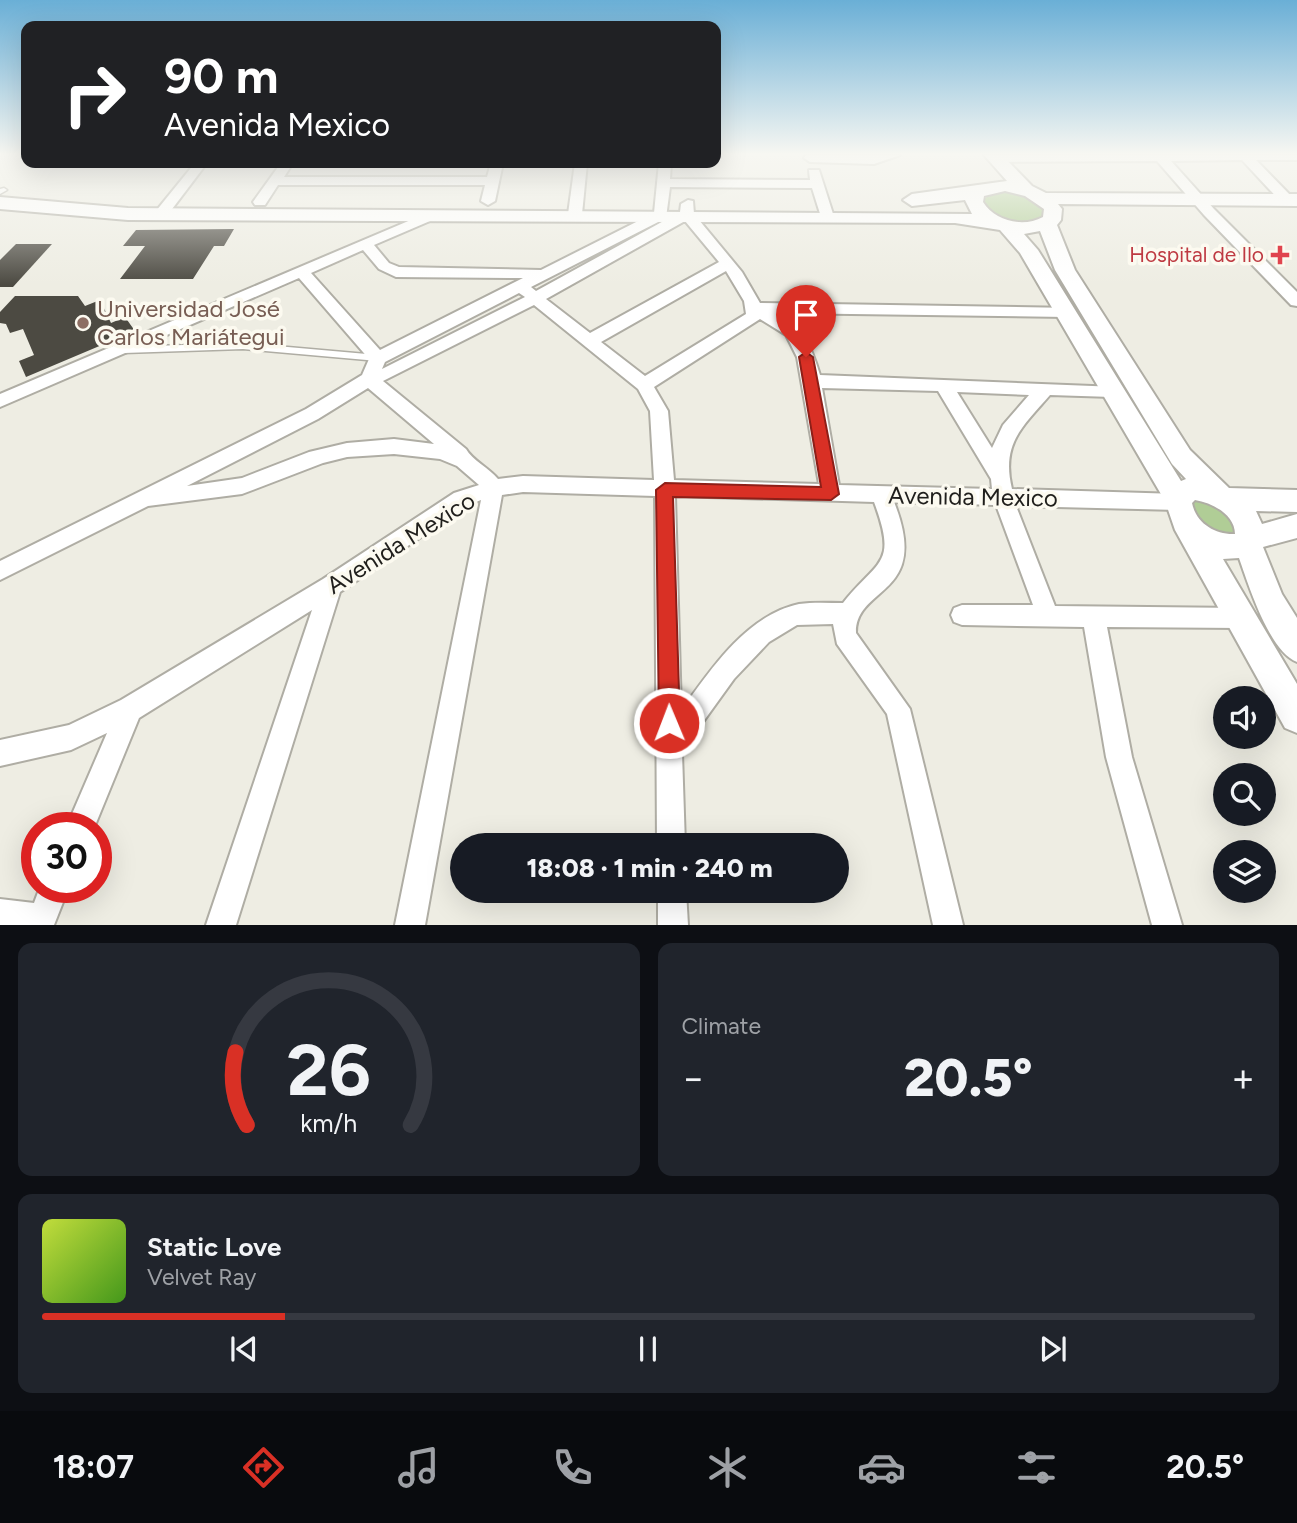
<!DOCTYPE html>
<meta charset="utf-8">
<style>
:root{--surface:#171b24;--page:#20242c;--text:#f1f3f6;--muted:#9ea1a6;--line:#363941;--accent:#d93025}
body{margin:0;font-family:Figtree,sans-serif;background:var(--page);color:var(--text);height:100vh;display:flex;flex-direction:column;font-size:26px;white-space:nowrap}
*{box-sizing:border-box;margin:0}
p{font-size:23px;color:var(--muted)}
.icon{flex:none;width:38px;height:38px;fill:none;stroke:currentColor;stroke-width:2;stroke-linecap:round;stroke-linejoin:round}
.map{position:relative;height:925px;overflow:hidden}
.sheet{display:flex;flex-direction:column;gap:18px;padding:18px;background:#0d0f14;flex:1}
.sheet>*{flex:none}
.banner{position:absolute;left:21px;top:21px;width:700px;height:147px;border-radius:14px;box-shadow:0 7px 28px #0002;background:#202124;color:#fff;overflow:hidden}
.fabs{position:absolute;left:1213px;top:686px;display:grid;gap:14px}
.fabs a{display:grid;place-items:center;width:63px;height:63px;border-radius:50%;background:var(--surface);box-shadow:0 7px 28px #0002;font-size:35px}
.speed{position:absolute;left:21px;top:812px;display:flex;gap:14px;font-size:35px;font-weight:700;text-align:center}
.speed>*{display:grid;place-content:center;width:91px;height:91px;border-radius:50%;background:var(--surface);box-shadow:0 7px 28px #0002;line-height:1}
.speed .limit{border:10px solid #d22;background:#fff;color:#111}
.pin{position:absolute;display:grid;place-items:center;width:60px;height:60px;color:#fff;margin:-72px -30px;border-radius:50% 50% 50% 0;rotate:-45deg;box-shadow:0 0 7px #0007}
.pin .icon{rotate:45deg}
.me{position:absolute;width:77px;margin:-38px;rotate:359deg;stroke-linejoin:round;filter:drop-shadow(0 0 5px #0008)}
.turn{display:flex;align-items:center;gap:24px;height:147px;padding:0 28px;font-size:32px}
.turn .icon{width:91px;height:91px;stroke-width:2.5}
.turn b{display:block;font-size:49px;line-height:60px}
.big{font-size:52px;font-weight:800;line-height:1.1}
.sheet .tile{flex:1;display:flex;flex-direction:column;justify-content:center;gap:10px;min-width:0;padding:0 24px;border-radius:14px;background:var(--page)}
.sheet .dial{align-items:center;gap:0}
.dial svg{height:182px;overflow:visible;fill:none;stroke:var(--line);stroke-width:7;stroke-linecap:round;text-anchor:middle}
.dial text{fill:var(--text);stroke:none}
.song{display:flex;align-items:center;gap:21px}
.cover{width:84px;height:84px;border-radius:10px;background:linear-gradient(135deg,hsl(70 70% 55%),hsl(100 70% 35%))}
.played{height:7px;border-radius:4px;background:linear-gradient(90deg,var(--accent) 20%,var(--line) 20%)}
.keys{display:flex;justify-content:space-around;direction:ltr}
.heat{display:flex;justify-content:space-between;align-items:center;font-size:38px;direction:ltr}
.sheet .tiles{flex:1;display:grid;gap:18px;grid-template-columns:1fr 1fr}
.tile:last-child{grid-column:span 2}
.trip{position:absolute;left:450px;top:833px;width:399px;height:70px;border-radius:35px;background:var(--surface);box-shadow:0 7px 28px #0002;font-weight:800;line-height:70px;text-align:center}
.menu{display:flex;height:112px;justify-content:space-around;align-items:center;background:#090b0e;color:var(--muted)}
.menu .icon{width:49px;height:49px}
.menu .selected{color:var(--accent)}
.menu b{font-size:32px;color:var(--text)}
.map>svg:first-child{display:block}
.green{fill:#b0cd96}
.building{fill:#4c4a42}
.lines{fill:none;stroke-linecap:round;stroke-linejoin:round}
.lane-casing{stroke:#afada4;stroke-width:3}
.street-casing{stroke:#afada4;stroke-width:4}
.secondary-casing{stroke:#afada4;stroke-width:4}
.lane{fill:#fff;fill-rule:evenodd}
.street{fill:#fff;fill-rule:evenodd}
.secondary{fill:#fff;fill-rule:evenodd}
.route{fill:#d93025;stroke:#8d1f18;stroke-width:2}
.health-dot{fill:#e0444e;stroke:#fcfaf0;stroke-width:2.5}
.education-dot{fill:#8d6e63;stroke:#fcfaf0;stroke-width:2.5}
.labels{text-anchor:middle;stroke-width:7;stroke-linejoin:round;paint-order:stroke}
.far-health-label{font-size:21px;fill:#be3a42;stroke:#fcfaf0;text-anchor:end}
.education-label{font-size:24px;fill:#785e54;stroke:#fcfaf0;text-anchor:start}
.street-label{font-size:24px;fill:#201f1c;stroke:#fcfaf0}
</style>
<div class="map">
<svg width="1297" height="925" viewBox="0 0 1297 925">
<rect width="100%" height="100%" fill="#eeede3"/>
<g class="green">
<path d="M 1006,191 L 1027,195 L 1046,210 L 1046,215 C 1023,231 1000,221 983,203 L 984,198 Z"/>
<path d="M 1195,495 L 1216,501 L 1238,526 L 1238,540 L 1204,532 L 1188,501 Z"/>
</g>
<g class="building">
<path d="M 234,229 L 224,246 L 214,246 L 193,279 L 120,279 L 145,246 L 123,246 L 136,230 Z"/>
<path d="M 16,244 L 52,244 L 13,287 L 0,287 L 0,260 Z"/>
<path d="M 15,296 L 78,296 L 85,306 L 100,300 L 111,323 L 125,317 L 135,331 L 26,377 L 19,361 L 34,355 L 23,329 L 10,333 L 6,324 L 0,323 L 0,312 Z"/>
</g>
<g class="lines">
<g class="lane-casing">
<g id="lane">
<path d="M 4,188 L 7,190 L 0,194 L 0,189 Z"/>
<path d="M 243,343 L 378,355 L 382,358 L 378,361 L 243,349 L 124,353 L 120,350 L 124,347 Z"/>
</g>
</g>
<g class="street-casing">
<g id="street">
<path d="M 806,155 L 900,155 L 874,164 L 810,162 L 804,158 Z"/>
<path d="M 989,155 L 1297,155 L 1297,160 L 1256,160 L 1293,198 L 1293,204 L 1283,204 L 1242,160 L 1171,161 L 1214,209 L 1297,292 L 1297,306 L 1291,305 L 1204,215 L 1157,161 L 993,162 L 987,158 Z"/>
<path d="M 195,163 L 207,163 L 166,217 L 156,217 L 156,211 Z"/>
<path d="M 281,163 L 293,163 L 284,177 L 487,177 L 491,163 L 503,163 L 495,201 L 488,205 L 481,201 L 485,185 L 278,185 L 265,205 L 255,205 L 253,202 Z"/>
<path d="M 575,163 L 587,163 L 582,214 L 575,218 L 568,214 Z"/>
<path d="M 659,163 L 671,163 L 670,179 L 810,180 L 809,170 L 819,170 L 834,217 L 822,220 L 812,188 L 670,187 L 666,218 L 531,287 L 536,291 L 680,212 L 681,204 L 688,200 L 693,201 L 694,214 L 742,272 L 760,303 L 1073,308 L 1073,316 L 1067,317 L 777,313 C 803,325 812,349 820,375 L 1118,387 L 1121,391 L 1118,395 L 1112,397 L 1050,395 C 1022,427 1001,444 1012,489 L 1178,494 L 1185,496 L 1188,502 L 1185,508 L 1178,510 L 1016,506 L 1055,606 L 1241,608 L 1249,611 L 1252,618 L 1249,625 L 1241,628 L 1107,627 L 1132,757 L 1182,925 L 1152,925 L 1106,757 L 1084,627 L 962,625 L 954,622 L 951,615 L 954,608 L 962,605 L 1033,605 L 996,505 L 894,502 C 932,597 855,585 856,633 L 910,709 L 963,925 L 933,925 L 887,714 L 837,644 L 833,624 L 797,625 L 769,642 L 734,679 L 703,722 L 682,753 L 685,845 L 657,845 L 655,496 L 523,492 L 502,495 L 425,925 L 395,925 L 481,500 L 468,505 L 340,592 L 236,925 L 206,925 L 312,610 L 139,718 L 94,828 L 66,828 L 107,733 L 71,750 L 0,766 L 0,740 L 69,725 L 121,700 L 323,579 L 454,493 L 479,485 L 457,466 L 440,459 L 394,454 L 347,457 L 323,463 L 242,494 L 148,506 L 0,580 L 0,561 L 306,409 L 362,375 L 369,359 L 299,278 L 0,407 L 0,394 L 432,211 L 437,212 L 437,218 L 374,245 L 389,263 L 399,267 L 541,270 L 654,213 ZM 685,221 L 719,262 L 590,333 L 546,299 ZM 363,250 L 379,269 L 396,277 L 523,278 L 380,350 L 311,273 ZM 726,271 L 744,301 L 746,314 L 645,376 L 601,342 ZM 519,293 L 525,297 L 382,369 L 385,362 ZM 534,305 L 638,389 L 650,411 L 654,480 L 523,476 L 498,479 C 489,468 472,460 466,449 L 383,381 ZM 760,319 L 786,335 L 797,357 L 819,484 L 674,480 L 668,411 L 654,387 ZM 368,388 L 434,444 L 394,439 L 347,443 L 309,452 L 242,478 L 187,486 L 318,419 ZM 822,388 L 938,391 L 991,479 L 992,489 L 839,485 ZM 957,392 L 1029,395 L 1003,425 L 992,448 ZM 675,496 L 874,502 C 898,566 878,559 843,603 C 828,603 813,602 799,604 C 747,615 710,670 681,711 Z"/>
<path d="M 40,887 L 69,887 L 54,925 L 0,925 L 0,899 L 34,903 Z"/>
<path d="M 658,891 L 686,891 L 688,925 L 658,925 Z"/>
</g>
</g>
<g class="secondary-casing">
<path id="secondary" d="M 984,155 L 1002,155 L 1032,186 L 1046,193 L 1297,194 L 1297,206 L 1058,204 L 1062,209 L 1061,220 L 1057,225 L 1075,270 L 1190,450 L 1229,488 L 1297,490 L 1297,512 L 1256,511 L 1262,524 L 1297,514 L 1297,538 L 1263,547 L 1282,594 L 1297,618 L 1297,662 C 1269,651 1249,586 1239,558 L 1223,559 L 1297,684 L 1297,733 L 1285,728 L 1175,530 L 1165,501 L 1020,253 L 1000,230 L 955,223 L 128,220 L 0,209 L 0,197 L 128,208 L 972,214 L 965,200 L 912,206 L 903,200 L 912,194 L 1007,181 ZM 1005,191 L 1025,196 L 1044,209 L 1043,217 C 1023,228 995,221 983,202 L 984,196 ZM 1040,231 L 1055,270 L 1172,464 L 1186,479 L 1181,481 L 1038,250 L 1024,234 ZM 1195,500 C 1213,503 1235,515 1235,534 C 1215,535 1196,523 1192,503 Z"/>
</g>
<use href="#lane" class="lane"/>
<use href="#street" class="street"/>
<use href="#secondary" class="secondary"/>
</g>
<linearGradient id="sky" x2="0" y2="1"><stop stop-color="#6aafd6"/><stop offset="0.54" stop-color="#f7f7f2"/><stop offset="1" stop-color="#f7f7f2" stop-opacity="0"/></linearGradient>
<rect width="1297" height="285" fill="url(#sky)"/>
<path class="route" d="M 806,352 L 813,357 L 839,494 L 831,500 L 673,497 L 680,723 L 677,731 L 669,734 L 662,731 L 659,723 L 656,490 L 665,483 L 821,487 L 799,357 Z"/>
<path class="health-dot" d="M1276.5 244.5h7v7h7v7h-7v7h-7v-7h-7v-7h7z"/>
<circle class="education-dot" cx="83" cy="323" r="7"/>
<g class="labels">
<g class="far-health-label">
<text x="1264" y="262">Hospital de Ilo</text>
</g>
<g class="education-label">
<text x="97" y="317">Universidad José<tspan x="97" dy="28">Carlos Mariátegui</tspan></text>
</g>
<g class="street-label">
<text transform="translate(973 497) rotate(1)" y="8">Avenida Mexico</text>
<text transform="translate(401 543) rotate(-32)" y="8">Avenida Mexico</text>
</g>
</g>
</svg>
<div class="fabs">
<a><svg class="icon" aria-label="sound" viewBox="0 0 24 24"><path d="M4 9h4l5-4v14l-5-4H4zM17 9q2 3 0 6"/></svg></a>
<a><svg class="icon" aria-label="search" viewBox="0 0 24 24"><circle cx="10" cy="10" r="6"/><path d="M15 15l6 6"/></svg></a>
<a><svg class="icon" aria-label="layers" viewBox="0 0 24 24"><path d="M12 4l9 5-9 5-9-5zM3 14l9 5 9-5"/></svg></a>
</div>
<div class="speed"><div class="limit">30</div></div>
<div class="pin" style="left:806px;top:357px;background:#d93025"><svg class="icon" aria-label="arrive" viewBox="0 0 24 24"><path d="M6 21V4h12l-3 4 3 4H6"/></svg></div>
<svg class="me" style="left:669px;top:723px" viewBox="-20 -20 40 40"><circle r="17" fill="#d93025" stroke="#fff" stroke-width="3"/><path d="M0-11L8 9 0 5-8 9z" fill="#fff"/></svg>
<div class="trip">18:08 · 1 min · 240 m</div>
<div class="banner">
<div class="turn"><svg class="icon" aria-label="right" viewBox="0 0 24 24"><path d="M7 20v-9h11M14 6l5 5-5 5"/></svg><div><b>90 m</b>Avenida Mexico</div></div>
</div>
</div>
<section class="sheet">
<div class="tiles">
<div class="tile dial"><svg viewBox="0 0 100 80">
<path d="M14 69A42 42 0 1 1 86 69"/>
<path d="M14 69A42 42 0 0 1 9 37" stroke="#d93025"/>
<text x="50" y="56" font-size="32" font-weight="700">26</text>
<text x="50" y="72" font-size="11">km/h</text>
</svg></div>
<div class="tile"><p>Climate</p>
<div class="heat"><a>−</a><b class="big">20.5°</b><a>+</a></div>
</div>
<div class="tile">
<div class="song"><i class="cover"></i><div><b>Static Love</b><p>Velvet Ray</p></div></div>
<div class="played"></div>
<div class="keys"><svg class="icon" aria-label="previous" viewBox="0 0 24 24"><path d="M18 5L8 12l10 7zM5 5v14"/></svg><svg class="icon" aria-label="pause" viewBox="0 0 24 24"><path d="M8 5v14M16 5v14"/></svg><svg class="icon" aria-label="next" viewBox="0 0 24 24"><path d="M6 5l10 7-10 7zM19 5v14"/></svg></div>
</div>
</div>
</section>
<nav class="menu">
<b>18:07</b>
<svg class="icon selected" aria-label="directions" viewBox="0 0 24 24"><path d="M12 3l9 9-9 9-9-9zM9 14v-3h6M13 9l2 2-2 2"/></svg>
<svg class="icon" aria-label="music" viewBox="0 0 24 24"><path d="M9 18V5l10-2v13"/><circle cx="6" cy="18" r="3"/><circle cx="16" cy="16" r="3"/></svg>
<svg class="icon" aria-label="phone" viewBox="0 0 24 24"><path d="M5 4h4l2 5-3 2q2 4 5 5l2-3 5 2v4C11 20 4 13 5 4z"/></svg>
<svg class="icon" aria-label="climate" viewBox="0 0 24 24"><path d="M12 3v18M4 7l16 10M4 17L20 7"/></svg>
<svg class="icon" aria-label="car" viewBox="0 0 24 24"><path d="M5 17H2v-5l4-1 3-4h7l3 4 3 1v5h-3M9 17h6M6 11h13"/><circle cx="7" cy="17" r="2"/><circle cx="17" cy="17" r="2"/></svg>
<svg class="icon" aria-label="filters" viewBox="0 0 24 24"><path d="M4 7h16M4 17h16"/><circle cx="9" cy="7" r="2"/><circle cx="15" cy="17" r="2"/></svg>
<b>20.5°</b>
</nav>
